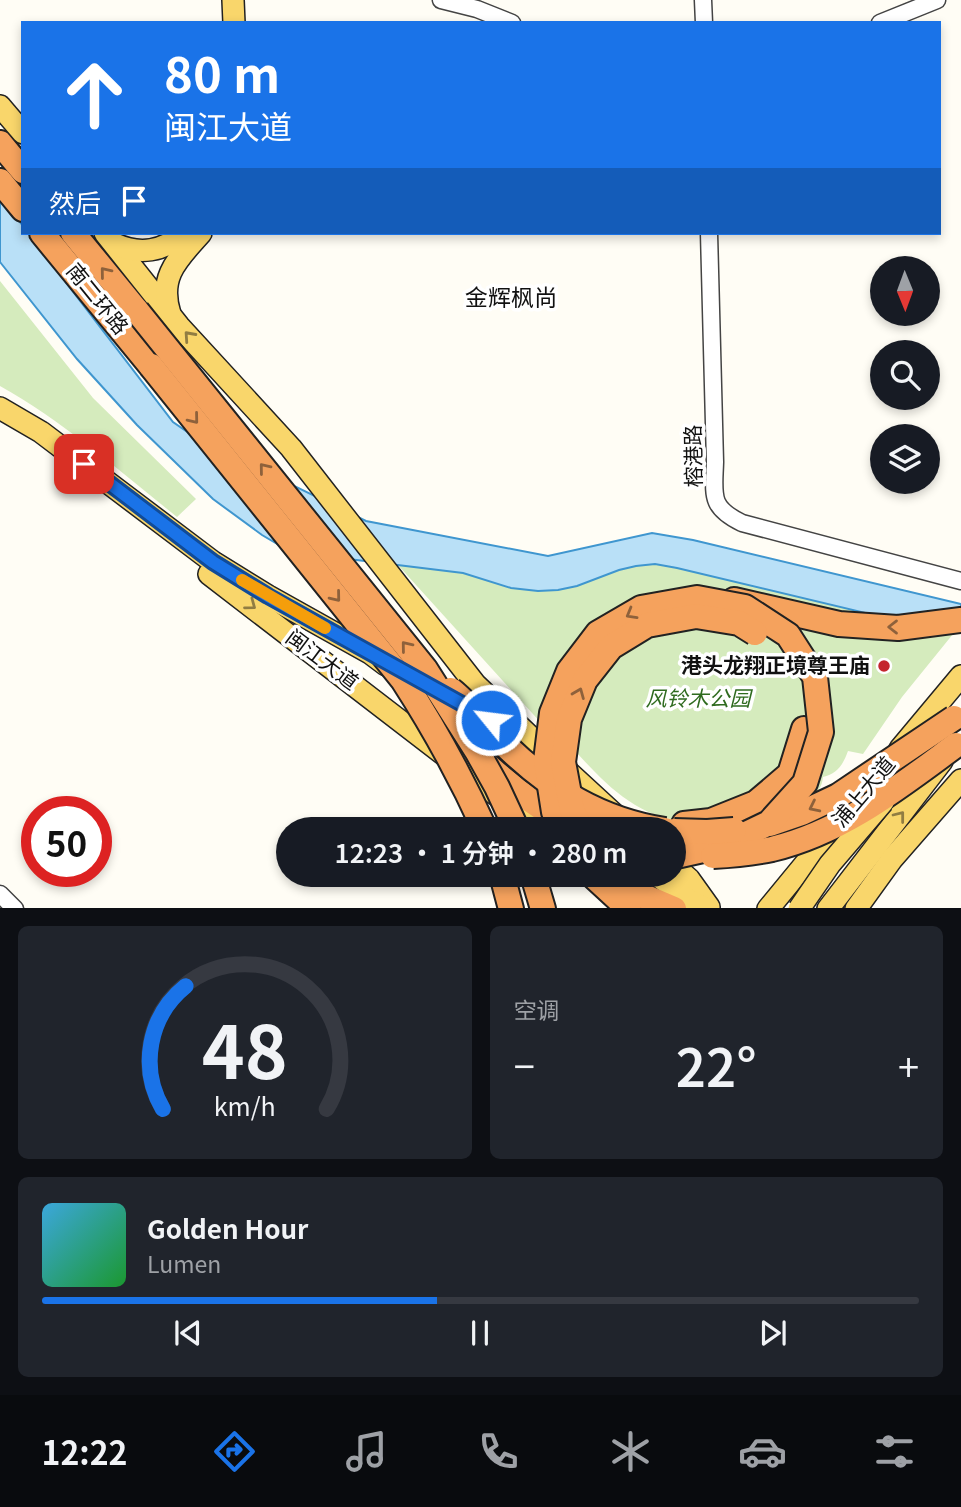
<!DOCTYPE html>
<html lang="zh">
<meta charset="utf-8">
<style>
:root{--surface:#171b24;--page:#20242c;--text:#f1f3f6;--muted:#9ea1a6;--line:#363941;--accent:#1a73e8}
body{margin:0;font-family:Georgia,"Noto Sans SC",serif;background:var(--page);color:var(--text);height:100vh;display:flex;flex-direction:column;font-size:26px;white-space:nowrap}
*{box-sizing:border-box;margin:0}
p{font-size:23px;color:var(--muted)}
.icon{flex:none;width:38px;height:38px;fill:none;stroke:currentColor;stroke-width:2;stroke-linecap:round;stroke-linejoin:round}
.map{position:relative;height:908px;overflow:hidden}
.drawer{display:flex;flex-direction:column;gap:18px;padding:18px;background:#0d0f14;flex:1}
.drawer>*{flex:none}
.banner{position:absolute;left:21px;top:21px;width:920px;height:214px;border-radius:0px;box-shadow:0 4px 10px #0003;background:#1a73e8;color:#fff;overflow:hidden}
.needle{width:46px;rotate:179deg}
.tools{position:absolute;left:870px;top:256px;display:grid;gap:14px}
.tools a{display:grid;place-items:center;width:70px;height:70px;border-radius:50%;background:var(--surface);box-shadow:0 4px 10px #0003;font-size:35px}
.speed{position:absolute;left:21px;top:796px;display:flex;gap:14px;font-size:35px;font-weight:700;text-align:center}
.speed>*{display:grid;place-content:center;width:91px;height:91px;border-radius:50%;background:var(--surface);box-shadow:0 4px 10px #0003;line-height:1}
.speed .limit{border:10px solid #d22;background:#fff;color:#111}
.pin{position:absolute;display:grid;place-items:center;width:60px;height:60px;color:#fff;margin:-30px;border-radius:14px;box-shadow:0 4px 10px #0006}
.me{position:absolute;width:77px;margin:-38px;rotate:299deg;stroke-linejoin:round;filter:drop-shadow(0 0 5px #0008)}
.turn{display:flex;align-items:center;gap:24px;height:147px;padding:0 28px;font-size:32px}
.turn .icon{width:91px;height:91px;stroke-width:2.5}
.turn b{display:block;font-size:49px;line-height:60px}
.then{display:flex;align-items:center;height:66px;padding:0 28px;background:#0003;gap:14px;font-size:26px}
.big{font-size:52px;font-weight:600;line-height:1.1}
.drawer .widget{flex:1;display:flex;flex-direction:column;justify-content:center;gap:10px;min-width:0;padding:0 24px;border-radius:10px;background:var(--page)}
.drawer .dial{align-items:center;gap:0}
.dial svg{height:182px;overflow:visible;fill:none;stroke:var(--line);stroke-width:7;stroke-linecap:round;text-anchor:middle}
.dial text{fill:var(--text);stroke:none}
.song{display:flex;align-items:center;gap:21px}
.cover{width:84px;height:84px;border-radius:10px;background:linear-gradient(135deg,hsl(200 70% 55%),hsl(130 70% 35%))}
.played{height:7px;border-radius:4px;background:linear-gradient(90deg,var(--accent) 45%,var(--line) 45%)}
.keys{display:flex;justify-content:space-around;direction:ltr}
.heat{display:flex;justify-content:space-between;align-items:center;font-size:38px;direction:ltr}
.drawer .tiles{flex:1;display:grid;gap:18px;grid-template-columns:1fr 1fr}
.widget:last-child{grid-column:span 2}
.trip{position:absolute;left:276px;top:817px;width:410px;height:70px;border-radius:35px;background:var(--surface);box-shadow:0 4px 10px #0003;font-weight:600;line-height:70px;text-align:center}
.menu{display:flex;height:112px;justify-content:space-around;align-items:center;background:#090b0e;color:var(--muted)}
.menu .icon{width:49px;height:49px}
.menu .active{color:var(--accent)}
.menu b{font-size:32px;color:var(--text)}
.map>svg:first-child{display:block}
.green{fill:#d5ebbd}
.water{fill:#b9e0f7;stroke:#3f96cf;stroke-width:2}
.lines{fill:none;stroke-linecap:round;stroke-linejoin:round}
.minor-casing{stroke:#444;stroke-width:19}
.major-casing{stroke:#222;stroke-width:24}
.highway-casing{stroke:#222;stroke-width:28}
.minor{stroke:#fff;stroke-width:16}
.major{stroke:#f9d66b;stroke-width:21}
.highway{stroke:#f5a25d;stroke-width:24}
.major-bridge-casing{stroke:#222;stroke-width:24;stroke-linecap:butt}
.highway-bridge-casing{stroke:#222;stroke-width:28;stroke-linecap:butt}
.major-bridge{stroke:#f9d66b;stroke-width:21}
.highway-bridge{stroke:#f5a25d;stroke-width:24}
.oneway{stroke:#8e613b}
.oneway2{stroke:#917d42}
.route-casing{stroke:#114b97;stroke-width:18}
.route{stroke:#1a73e8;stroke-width:12}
.slow{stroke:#f59e0b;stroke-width:12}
.poi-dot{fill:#c4262e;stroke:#fff;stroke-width:2.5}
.labels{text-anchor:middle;stroke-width:7;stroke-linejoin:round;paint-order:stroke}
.street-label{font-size:21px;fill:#111;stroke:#fff}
.poi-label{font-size:21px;font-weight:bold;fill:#111;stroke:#fff;text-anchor:end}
.park-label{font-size:21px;font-style:italic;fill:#2f6b1f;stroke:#fff}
.neighbourhood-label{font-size:23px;fill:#111;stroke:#fff}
</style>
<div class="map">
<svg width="961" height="909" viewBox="0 0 961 909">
<rect width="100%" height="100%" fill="#fffdf5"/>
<g class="green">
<path d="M 0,281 L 93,398 L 196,499 L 177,517 C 120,471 64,422 0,386 Z"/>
<path d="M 397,564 L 463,573 L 511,588 L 538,591 L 558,590 L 577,586 L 619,570 L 636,566 L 655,564 L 677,568 L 953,634 L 902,697 L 863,754 L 848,751 C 843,765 837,774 823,777 C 822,787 818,792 810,798 C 780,803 750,809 720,815 C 708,817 694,822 683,821 C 628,816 593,770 559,733 L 552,735 Z"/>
</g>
<path class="water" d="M 0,197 L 23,226 L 23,233 L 28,233 L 173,422 L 196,438 L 366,521 L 548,556 L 652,533 L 693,540 L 961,604 L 961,625 L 953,634 L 677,568 L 655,564 L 636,566 L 619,570 L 577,586 L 558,590 L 538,591 L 511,588 L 463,573 L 291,552 L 262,535 L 213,499 L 137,425 L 77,359 L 0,262 Z"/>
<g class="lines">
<g class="minor-casing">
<g id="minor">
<path d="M 441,0 L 477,9 L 512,23"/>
<path d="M 703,0 L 704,23"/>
<path d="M 880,23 L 937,0"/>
<path d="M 709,233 L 715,462 C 714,495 709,507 742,523 L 961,581"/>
<path d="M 0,894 L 15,909"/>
</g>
</g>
<g class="major-casing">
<g id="major">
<path d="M 233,0 L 234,23"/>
<path d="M 0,106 L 23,133"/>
<path d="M 105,233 L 179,326 L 291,448 L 475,684 L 540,746 L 614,814"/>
<path d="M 115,244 C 139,255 164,252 183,233"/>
<path d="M 170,314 C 158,276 178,259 201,233"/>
<path d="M 0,408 L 41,432 L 213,562 L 268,596 L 370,653 L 386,665"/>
<path d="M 209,574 L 542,830"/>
<path d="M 900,749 L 961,676"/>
<path d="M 674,866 L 689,879 L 709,907"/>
<path d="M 657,875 L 687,899 L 706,909"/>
<path d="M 768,909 L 879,774"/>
<path d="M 828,909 L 942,761"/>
<path d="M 856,909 L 892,859 L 961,780"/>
</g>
</g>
<g class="highway-casing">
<g id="highway">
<path d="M 0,143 L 23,171"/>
<path d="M 0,181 L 23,209"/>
<path d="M 42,233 L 151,366"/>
<path d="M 73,233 L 137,311"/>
<path d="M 734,600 L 839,624 L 898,628 L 961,620"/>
<path d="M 420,699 C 466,745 509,793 568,823"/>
<path d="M 684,824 L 711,821 L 756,803 L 790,774 L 804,729"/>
<path d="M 502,875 L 511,909"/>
<path d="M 533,875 L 543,909"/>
<path d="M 592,875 L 629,909"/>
<path d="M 617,875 L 639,894 L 674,909"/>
</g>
</g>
<use href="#minor" class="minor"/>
<use href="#major" class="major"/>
<use href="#highway" class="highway"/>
<g class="major-bridge-casing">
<path id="major-bridge" d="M 799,909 L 830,864 L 883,802"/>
</g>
<g class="highway-bridge-casing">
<g id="highway-bridge">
<path d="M 137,311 L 425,669 L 477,751 L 497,787 L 517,830"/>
<path d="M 151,366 L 403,680 C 434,728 461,777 485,830"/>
<path d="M 451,690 C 470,705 486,727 504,744 C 550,789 600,820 665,830"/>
<path d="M 770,824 L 802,813 L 838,796 L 954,718"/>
<path d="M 563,830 L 554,812 L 546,761 L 552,713 L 569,671 L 598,633 L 641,608 L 697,598 L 745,607 L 788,635 L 815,677 L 821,732 L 805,783 L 769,823 L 721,846 L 676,856"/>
<path d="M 582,830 L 572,810 L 563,762 L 569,719 L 585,680 L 611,647 L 647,625 L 696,616 L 739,623 L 755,633"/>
<path d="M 674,831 L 707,832 L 734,830"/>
<path d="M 713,856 C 733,855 753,853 772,849 C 843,832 899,787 956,745"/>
</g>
</g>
<use href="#major-bridge" class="major-bridge"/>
<use href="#highway-bridge" class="highway-bridge"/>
</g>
<defs><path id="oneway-chevron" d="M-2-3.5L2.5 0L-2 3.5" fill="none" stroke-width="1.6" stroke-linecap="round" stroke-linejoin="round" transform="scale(1.75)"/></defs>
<g class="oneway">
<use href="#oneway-chevron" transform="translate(105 272) rotate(-129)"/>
<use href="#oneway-chevron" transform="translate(194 419) rotate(51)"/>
<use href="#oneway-chevron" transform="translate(264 468) rotate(-129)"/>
<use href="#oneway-chevron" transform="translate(336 597) rotate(51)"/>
<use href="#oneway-chevron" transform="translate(631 614) rotate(150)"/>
<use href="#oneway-chevron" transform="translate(893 627) rotate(-180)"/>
<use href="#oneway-chevron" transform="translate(406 646) rotate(-129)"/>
<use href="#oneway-chevron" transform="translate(579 693) rotate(-68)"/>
<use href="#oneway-chevron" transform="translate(814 807) rotate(154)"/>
</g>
<g class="oneway2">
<use href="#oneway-chevron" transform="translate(189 336) rotate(-132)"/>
<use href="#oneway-chevron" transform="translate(251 605) rotate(37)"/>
<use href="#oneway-chevron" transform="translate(900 816) rotate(-52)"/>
</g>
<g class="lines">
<g class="route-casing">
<path id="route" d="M 84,464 L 213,562 L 268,596 L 491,720"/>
</g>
<use href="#route" class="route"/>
<path class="slow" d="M 242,580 L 325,628"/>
</g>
<circle class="poi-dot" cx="884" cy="666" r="7"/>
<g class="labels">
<g class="street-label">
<text transform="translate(97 299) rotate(51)" y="7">南二环路</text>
<text transform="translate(694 456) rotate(-91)" y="7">榕港路</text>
<text transform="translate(322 660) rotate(37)" y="7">闽江大道</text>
<text transform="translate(864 792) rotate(-50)" y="7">浦上大道</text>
</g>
<g class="poi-label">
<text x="870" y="673">港头龙翔正境尊王庙</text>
</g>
<g class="park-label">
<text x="698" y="706">风铃木公园</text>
</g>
<g class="neighbourhood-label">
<text x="511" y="306">金辉枫尚</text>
</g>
</g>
</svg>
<div class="tools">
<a><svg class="needle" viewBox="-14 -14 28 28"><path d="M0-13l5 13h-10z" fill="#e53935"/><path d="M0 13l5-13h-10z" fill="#9ea1a6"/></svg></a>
<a><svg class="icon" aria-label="search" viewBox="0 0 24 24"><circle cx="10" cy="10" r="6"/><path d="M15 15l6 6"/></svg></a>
<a><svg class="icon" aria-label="layers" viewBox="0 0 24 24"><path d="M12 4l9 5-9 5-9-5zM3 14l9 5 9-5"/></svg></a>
</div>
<div class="speed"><div class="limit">50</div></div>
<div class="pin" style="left:84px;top:464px;background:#d93025"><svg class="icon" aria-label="arrive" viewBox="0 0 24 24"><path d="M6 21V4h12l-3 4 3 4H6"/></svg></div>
<svg class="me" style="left:491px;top:720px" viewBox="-20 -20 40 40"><circle r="17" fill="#1a73e8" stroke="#fff" stroke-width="3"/><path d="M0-11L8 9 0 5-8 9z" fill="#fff"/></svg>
<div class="trip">12:23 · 1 分钟 · 280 m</div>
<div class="banner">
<div class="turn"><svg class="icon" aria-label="ahead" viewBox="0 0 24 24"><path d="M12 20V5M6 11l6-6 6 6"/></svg><div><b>80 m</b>闽江大道</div></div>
<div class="then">然后<svg class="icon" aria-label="arrive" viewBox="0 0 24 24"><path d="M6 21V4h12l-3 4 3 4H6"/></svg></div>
</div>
</div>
<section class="drawer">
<div class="tiles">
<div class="widget dial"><svg viewBox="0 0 100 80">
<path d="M14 69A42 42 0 1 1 86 69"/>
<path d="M14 69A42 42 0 0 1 24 15" stroke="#1a73e8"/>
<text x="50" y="56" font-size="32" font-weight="700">48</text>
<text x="50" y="72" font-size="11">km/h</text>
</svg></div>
<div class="widget"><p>空调</p>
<div class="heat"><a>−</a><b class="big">22°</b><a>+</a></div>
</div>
<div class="widget">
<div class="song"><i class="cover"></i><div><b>Golden Hour</b><p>Lumen</p></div></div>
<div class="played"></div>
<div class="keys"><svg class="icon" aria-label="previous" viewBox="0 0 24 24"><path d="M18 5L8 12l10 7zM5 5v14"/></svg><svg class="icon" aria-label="pause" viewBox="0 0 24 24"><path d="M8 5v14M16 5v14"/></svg><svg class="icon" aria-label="next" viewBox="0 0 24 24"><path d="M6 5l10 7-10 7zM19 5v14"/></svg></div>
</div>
</div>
</section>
<nav class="menu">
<b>12:22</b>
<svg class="icon active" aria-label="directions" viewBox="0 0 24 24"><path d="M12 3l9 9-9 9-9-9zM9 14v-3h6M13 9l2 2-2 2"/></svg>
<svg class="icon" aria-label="music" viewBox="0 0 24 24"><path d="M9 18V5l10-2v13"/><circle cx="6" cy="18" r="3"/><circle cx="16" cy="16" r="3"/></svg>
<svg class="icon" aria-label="phone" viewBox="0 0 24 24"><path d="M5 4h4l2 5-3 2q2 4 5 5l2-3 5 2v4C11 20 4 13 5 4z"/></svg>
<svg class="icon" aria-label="climate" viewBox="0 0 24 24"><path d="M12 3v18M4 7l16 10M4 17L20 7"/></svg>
<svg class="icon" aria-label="car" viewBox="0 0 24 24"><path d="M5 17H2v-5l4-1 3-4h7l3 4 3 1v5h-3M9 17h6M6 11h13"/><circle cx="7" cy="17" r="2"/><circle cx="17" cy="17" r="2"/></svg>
<svg class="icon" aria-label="filters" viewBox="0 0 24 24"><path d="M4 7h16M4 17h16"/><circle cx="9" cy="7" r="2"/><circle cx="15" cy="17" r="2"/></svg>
</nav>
